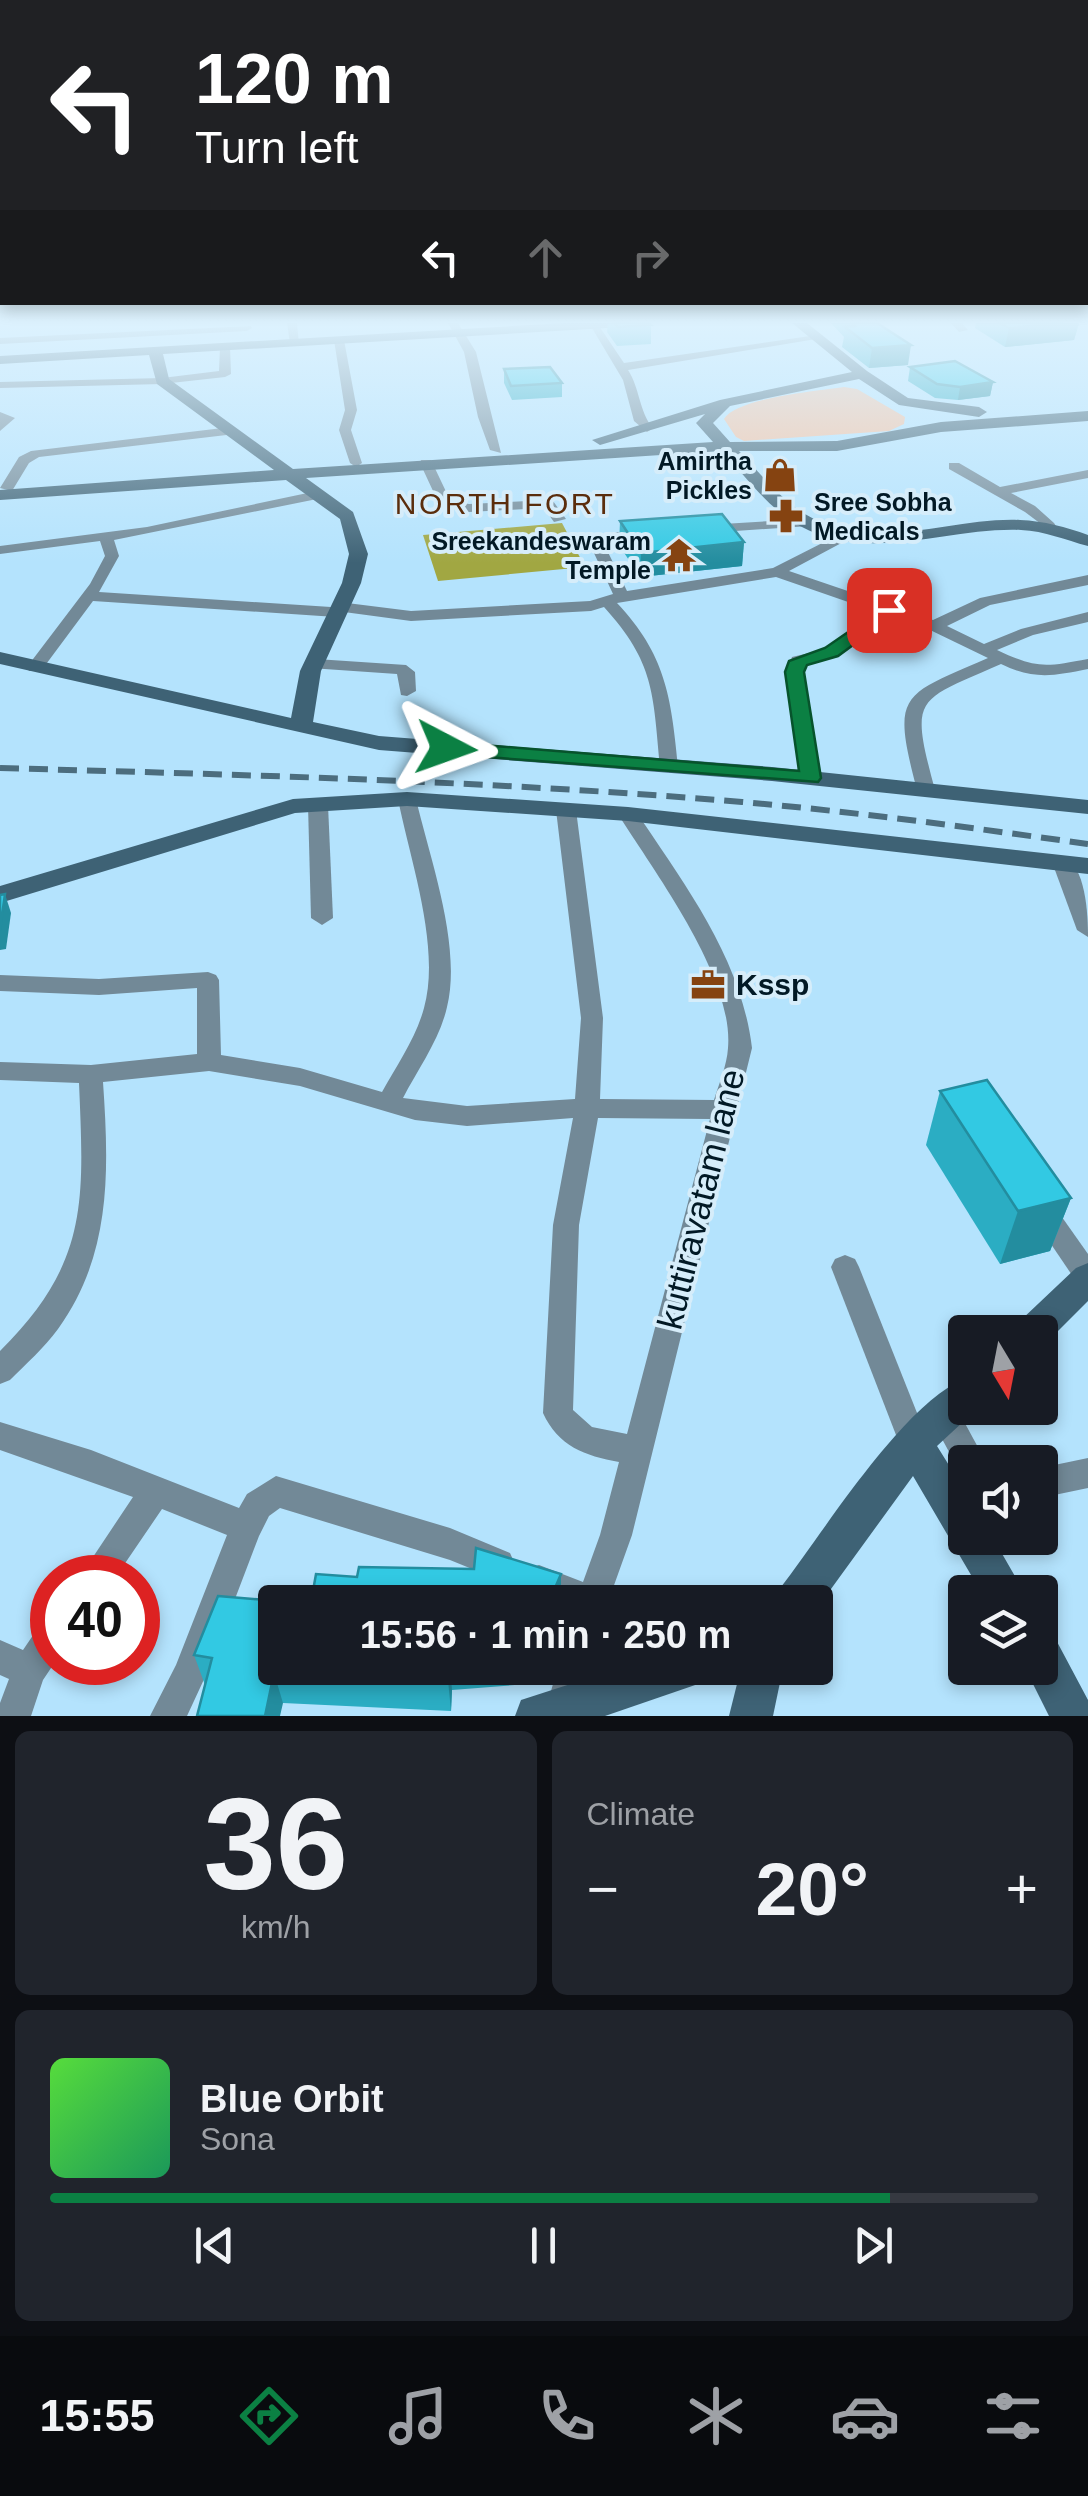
<!DOCTYPE html>
<meta charset="utf-8">
<style>
:root{--surface:#171b24;--page:#20242c;--text:#f1f3f6;--muted:#9ea1a6;--line:#363941;--accent:#0b8043}
body{margin:0;font-family:Arial,sans-serif;background:var(--page);color:var(--text);height:100vh;display:flex;flex-direction:column;font-size:38px;white-space:nowrap}
*{box-sizing:border-box;margin:0}
p{font-size:32px;color:var(--muted)}
.icon{flex:none;width:55px;height:55px;fill:none;stroke:currentColor;stroke-width:2;stroke-linecap:round;stroke-linejoin:round}
.map{position:relative;height:1716px;overflow:hidden}
.panel{display:flex;flex-direction:column;gap:15px;padding:15px;background:#0d0f14;flex:1}
.panel>*{flex:none}
.banner{position:absolute;left:0px;top:0px;width:1090px;height:305px;box-shadow:0 5px 15px #0003;background:#202124;color:#fff;overflow:hidden}
.needle{width:65px;rotate:170deg}
.buttons{position:absolute;left:948px;top:1315px;display:grid;gap:20px}
.buttons a{display:grid;place-items:center;width:110px;height:110px;border-radius:10px;background:var(--surface);box-shadow:0 5px 15px #0003;font-size:50px}
.speed{position:absolute;left:30px;top:1555px;display:flex;gap:20px;font-size:50px;font-weight:700;text-align:center}
.speed>*{display:grid;place-content:center;width:130px;height:130px;border-radius:50%;background:var(--surface);box-shadow:0 5px 15px #0003;line-height:1}
.speed .limit{border:15px solid #d22;background:#fff;color:#111}
.pin{position:absolute;display:grid;place-items:center;width:85px;height:85px;color:#fff;margin:-42px;border-radius:20px;box-shadow:0 5px 15px #0006}
.me{position:absolute;width:110px;margin:-55px;rotate:94deg;stroke-linejoin:round;filter:drop-shadow(0 0 8px #0008)}
.turn{display:flex;align-items:center;gap:35px;height:210px;padding:0 30px;font-size:45px}
.turn .icon{width:130px;height:130px;stroke-width:2.5}
.turn b{display:block;font-size:70px;line-height:85px}
.lanes{display:flex;align-items:center;height:95px;padding:0 30px;background:#0003;justify-content:center;gap:50px;direction:ltr}
.lanes .off{opacity:.35}
.big{font-size:75px;font-weight:700;line-height:1.1}
.panel .widget{flex:1;display:flex;flex-direction:column;justify-content:center;gap:15px;min-width:0;padding:0 35px;border-radius:15px;background:var(--page)}
.panel .dial{align-items:center;gap:0}
.dial b{font-size:130px;line-height:1}
.song{display:flex;align-items:center;gap:30px}
.cover{width:120px;height:120px;border-radius:15px;background:linear-gradient(135deg,hsl(110 70% 55%),hsl(150 70% 35%))}
.played{height:10px;border-radius:5px;background:linear-gradient(90deg,var(--accent) 85%,var(--line) 85%)}
.keys{display:flex;justify-content:space-around;direction:ltr}
.heat{display:flex;justify-content:space-between;align-items:center;font-size:55px;direction:ltr}
.panel .tiles{flex:1;display:grid;gap:15px;grid-template-columns:1fr 1fr}
.widget:last-child{grid-column:span 2}
.trip{position:absolute;left:258px;top:1585px;width:575px;height:100px;border-radius:10px;background:var(--surface);box-shadow:0 5px 15px #0003;font-weight:700;line-height:100px;text-align:center}
.dock{display:flex;height:160px;justify-content:space-around;align-items:center;background:#090b0e;color:var(--muted)}
.dock .icon{width:70px;height:70px}
.dock .on{color:var(--accent)}
.dock b{font-size:45px;color:var(--text)}
.map>svg:first-child{display:block}
.green{fill:#f8bf9c}
.water{fill:#a1a742}
.lines{fill:none;stroke-linecap:round;stroke-linejoin:round}
.street{fill:#728997;fill-rule:evenodd}
.secondary{fill:#3e6275;fill-rule:evenodd}
.rail{stroke:#4c6d7e;stroke-width:6;stroke-dasharray:19 10;stroke-linecap:butt}
.wall{fill:#2badc3}
.shaded-wall{fill:#238d9f}
.building{fill:#32c9e3;stroke:#238d9f;stroke-width:2.5}
.route{fill:#0b8043;stroke:#07532c;stroke-width:2.5}
.labels{text-anchor:middle;stroke-width:8;stroke-linejoin:round;paint-order:stroke}
.far-poi-label{font-size:25px;font-weight:bold;fill:#021925;stroke:#d6edfa;text-anchor:end}
.far-quarter-label{font-size:30px;letter-spacing:2.5px;fill:#5b2d0c;stroke:#d6edfa}
.poi-label{font-size:30px;font-weight:bold;fill:#021925;stroke:#d6edfa;text-anchor:start}
.near-street-label{font-size:35px;fill:#021925;stroke:#d6edfa}
</style>
<div class="map">
<svg width="1088" height="1716" viewBox="0 0 1088 1716">
<rect width="100%" height="100%" fill="#b4e3fd"/>
<path class="green" d="M 844,387 L 857,389 L 905,417 L 904,424 L 889,431 L 744,441 L 736,437 L 724,419 C 736,398 818,391 844,387 Z"/>
<path class="water" d="M 562,523 L 585,567 L 438,581 L 423,535 Z"/>
<g class="lines">
<g class="street">
<path d="M 287,323 L 297,323 L 299,345 L 290,343 Z"/>
<path d="M 448,323 L 458,323 L 476,352 L 501,453 L 490,450 L 478,417 L 464,352 Z"/>
<path d="M 589,323 L 597,323 L 624,363 L 817,335 L 822,338 L 628,370 C 640,388 639,412 653,428 L 647,432 L 634,421 L 623,380 Z"/>
<path d="M 951,323 L 962,323 L 968,330 L 959,332 Z"/>
<path d="M 251,326 L 252,328 L 247,331 L 0,344 L 0,338 Z"/>
<path d="M 339,337 L 344,340 L 357,410 L 351,430 L 362,463 L 356,467 L 350,463 L 339,430 L 345,410 L 334,340 Z"/>
<path d="M 225,344 L 230,347 L 231,374 L 225,377 L 162,384 L 0,388 L 0,382 L 162,378 L 219,371 L 220,347 Z"/>
<path d="M 0,412 L 15,418 L 0,431 Z"/>
<path d="M 231,427 L 237,431 L 235,434 L 39,457 L 29,463 L 12,491 L 0,488 L 19,457 L 31,451 Z"/>
<path d="M 421,460 L 431,460 L 450,500 L 469,504 L 548,500 L 553,501 L 566,519 L 554,522 L 544,508 L 469,512 L 440,506 L 420,463 Z"/>
<path d="M 949,463 L 959,463 L 1000,487 L 1088,470 L 1088,478 L 1011,493 L 1035,506 L 1054,523 L 1056,526 L 1049,530 L 1025,512 L 949,469 Z"/>
<path d="M 317,491 L 324,495 L 322,498 L 114,540 L 119,556 L 99,592 L 331,607 L 339,602 L 411,611 L 590,601 L 613,594 L 587,538 L 589,535 L 642,530 L 649,534 L 642,538 L 603,542 L 627,591 L 773,568 L 842,533 L 849,537 L 847,540 L 789,571 L 933,620 L 980,598 L 1088,575 L 1088,585 L 990,605 L 947,626 L 984,644 L 1021,629 L 1088,612 L 1088,622 L 1033,635 L 997,650 C 1037,669 1045,667 1088,659 L 1088,669 C 1053,676 1034,680 1001,664 C 916,702 909,694 935,790 L 926,796 L 917,790 C 891,692 901,696 988,658 L 928,629 L 891,616 L 838,655 L 805,664 L 803,672 L 819,778 L 817,782 L 803,782 L 787,672 L 792,657 L 826,649 L 877,612 L 776,577 L 617,603 C 666,655 671,697 678,766 L 669,772 L 660,766 C 653,694 655,663 604,607 L 591,611 L 411,621 L 344,612 L 336,617 L 93,601 L 41,671 L 29,671 L 27,667 L 90,584 L 105,556 L 100,541 L 0,554 L 0,546 L 147,527 Z"/>
<path d="M 805,519 L 810,520 L 810,526 L 706,533 L 699,529 L 706,525 Z"/>
<path d="M 316,659 L 406,665 L 415,672 L 416,691 L 407,696 L 401,695 L 397,674 L 310,668 L 310,660 Z"/>
<path d="M 407,793 L 416,799 C 430,859 462,946 447,1007 C 440,1039 418,1069 403,1098 L 467,1106 L 575,1099 L 581,1018 L 556,810 L 566,804 L 576,810 L 603,1018 L 600,1099 L 714,1100 C 719,1084 727,1065 728,1048 C 734,977 655,873 618,814 L 621,810 L 635,810 C 684,884 741,957 752,1048 L 632,1535 L 608,1602 L 552,1602 L 527,1593 L 523,1581 L 527,1569 L 539,1565 L 583,1582 L 600,1535 L 619,1462 C 585,1456 558,1446 543,1413 L 553,1225 L 573,1118 L 467,1126 L 415,1120 L 300,1086 L 209,1071 L 103,1082 C 109,1170 112,1254 58,1329 C 44,1348 26,1364 10,1380 L 0,1384 L 0,1351 C 89,1263 84,1201 79,1083 L 0,1080 L 0,1062 L 91,1065 L 197,1054 L 197,988 L 99,995 L 0,991 L 0,975 L 99,979 L 208,972 L 216,975 L 219,980 L 221,1055 L 300,1068 L 382,1092 C 397,1065 416,1038 424,1008 C 441,947 410,860 398,799 ZM 598,1118 L 710,1119 L 627,1434 L 592,1427 L 573,1410 L 579,1225 Z"/>
<path d="M 318,799 L 328,805 L 333,918 L 322,925 L 311,918 L 308,805 Z"/>
<path d="M 1062,856 C 1086,864 1088,915 1088,937 L 1077,930 L 1052,862 Z"/>
<path d="M 1043,1200 L 1052,1203 L 1088,1254 L 1088,1288 L 1078,1284 L 1034,1219 L 1030,1211 L 1034,1203 Z"/>
<path d="M 845,1255 L 855,1259 L 859,1267 L 929,1443 L 925,1453 L 914,1458 L 903,1453 L 831,1267 L 835,1259 Z"/>
<path d="M 944,1401 L 955,1405 L 986,1462 L 965,1462 L 965,1474 L 960,1472 L 929,1415 L 933,1405 Z"/>
<path d="M 0,1422 L 91,1450 L 239,1508 L 247,1494 L 276,1476 L 450,1528 L 510,1553 L 515,1564 L 510,1575 L 499,1580 L 450,1560 L 280,1508 L 269,1516 L 259,1536 L 206,1675 L 187,1716 L 150,1716 L 176,1665 L 227,1535 L 162,1509 L 115,1578 L 79,1578 L 133,1497 L 0,1450 Z"/>
<path d="M 1088,1458 L 1088,1488 L 1040,1498 L 1040,1468 Z"/>
<path d="M 52,1620 L 55,1662 L 43,1680 L 31,1716 L 0,1716 L 0,1703 L 9,1679 L 0,1675 L 0,1640 L 23,1650 L 40,1625 Z"/>
<path d="M 558,1668 L 592,1668 L 578,1716 L 550,1716 L 546,1707 Z"/>
</g>
<g class="secondary">
<path d="M 564,323 L 631,323 L 624,327 L 163,354 L 169,379 L 293,469 L 713,442 L 696,423 L 705,414 L 600,445 L 592,440 L 720,400 L 852,372 L 792,323 L 807,323 L 867,371 L 908,398 L 979,407 L 987,412 L 979,417 L 899,405 L 859,379 L 730,406 L 713,423 L 730,442 L 837,441 L 941,422 L 1088,411 L 1088,421 L 941,432 L 837,451 L 739,451 C 761,474 785,505 814,519 C 878,552 953,517 1020,520 C 1044,521 1066,527 1088,535 L 1088,546 C 1065,540 1045,531 1021,530 C 947,527 870,564 800,526 C 770,510 745,476 722,451 L 306,478 L 353,512 L 368,554 L 361,583 L 321,671 L 313,722 L 379,736 L 772,767 L 1088,800 L 1088,814 L 772,781 L 379,750 L 0,664 L 0,652 L 291,718 L 300,671 L 342,583 L 349,554 L 340,519 L 286,480 L 0,500 L 0,490 L 274,470 L 157,384 L 149,355 L 0,364 L 0,356 Z"/>
<path d="M 407,792 L 628,807 L 1088,858 L 1088,874 L 628,821 L 407,806 L 295,813 L 0,903 L 0,886 L 293,799 Z"/>
<path d="M 1088,1263 L 1088,1301 L 1046,1343 L 1040,1345 L 1040,1332 L 1015,1332 L 1020,1321 L 1076,1268 Z"/>
<path d="M 965,1379 L 965,1408 L 978,1408 L 937,1446 L 965,1491 L 965,1538 L 993,1538 L 1024,1592 L 981,1592 L 913,1476 L 815,1611 L 815,1602 L 775,1602 L 781,1587 C 823,1533 904,1402 965,1379 Z"/>
<path d="M 1040,1632 L 1055,1638 L 1088,1700 L 1088,1716 L 1049,1716 L 1025,1668 L 1040,1668 Z"/>
<path d="M 620,1668 L 707,1668 L 701,1683 L 605,1716 L 515,1716 L 521,1700 Z"/>
<path d="M 741,1668 L 783,1668 L 773,1716 L 729,1716 Z"/>
</g>
<path class="rail" d="M 0,768 C 247,775 495,781 742,802 C 858,812 973,828 1088,844"/>
</g>
<g class="wall">
<path d="M 608,323 L 649,323 L 651,325 L 651,344 L 617,346 L 607,332 Z"/>
<path d="M 831,323 L 877,323 L 908,365 L 869,368 L 842,347 L 844,337 Z"/>
<path d="M 976,323 L 1079,323 L 1074,340 L 1005,347 L 975,328 Z"/>
<path d="M 910,367 L 993,382 L 990,396 L 958,400 L 935,398 L 908,381 Z"/>
<path d="M 504,369 L 562,383 L 562,397 L 512,400 L 504,383 Z"/>
<path d="M 620,521 L 744,542 L 742,566 L 640,577 L 619,545 Z"/>
<path d="M 940,1091 L 1071,1198 L 1050,1251 L 1000,1264 L 926,1145 Z"/>
<path d="M 194,1655 L 275,1668 L 535,1668 L 528,1684 L 452,1690 L 451,1711 L 283,1703 L 205,1685 Z"/>
</g>
<g class="shaded-wall">
<path d="M 1063,323 L 1079,323 L 1074,340 L 1005,347 L 1009,328 Z"/>
<path d="M 911,345 L 908,365 L 869,368 L 872,348 Z"/>
<path d="M 993,382 L 990,396 L 958,400 L 960,387 Z"/>
<path d="M 744,542 L 742,566 L 640,577 L 641,553 Z"/>
<path d="M 5,894 L 11,913 L 6,949 L 0,950 L 0,930 Z"/>
<path d="M 1071,1198 L 1050,1251 L 1000,1264 L 1018,1211 Z"/>
<path d="M 561,1574 L 561,1602 L 549,1602 Z"/>
<path d="M 449,1668 L 450,1668 L 452,1690 L 451,1711 L 448,1680 Z"/>
<path d="M 528,1668 L 535,1668 L 528,1684 Z"/>
<path d="M 274,1673 L 283,1703 L 280,1716 L 265,1716 Z"/>
</g>
<g class="building">
<path d="M 615,323 L 649,323 L 651,325 L 618,327 Z"/>
<path d="M 852,323 L 877,323 L 911,345 L 872,348 L 845,327 L 855,326 Z"/>
<path d="M 1000,323 L 1063,323 L 1009,328 Z"/>
<path d="M 955,361 L 993,382 L 960,387 L 937,384 L 910,367 Z"/>
<path d="M 550,367 L 562,383 L 511,386 L 504,369 Z"/>
<path d="M 722,514 L 744,542 L 641,553 L 620,521 Z"/>
<path d="M 5,894 L 0,930 L 0,895 Z"/>
<path d="M 987,1080 L 1071,1198 L 1018,1211 L 940,1091 Z"/>
<path d="M 476,1548 L 561,1574 L 549,1602 L 311,1602 L 316,1574 L 357,1577 L 359,1567 L 474,1569 Z"/>
<path d="M 218,1596 L 290,1602 L 275,1602 L 275,1668 L 449,1668 L 448,1680 L 274,1673 L 265,1716 L 197,1716 L 212,1658 L 194,1655 Z"/>
</g>
<linearGradient id="sky" x2="0" y2="1"><stop stop-color="#8bafa6"/><stop offset="0.57" stop-color="#ddf2fe"/><stop offset="1" stop-color="#ddf2fe" stop-opacity="0"/></linearGradient>
<rect width="1088" height="563" fill="url(#sky)"/>
<path class="route" d="M 889,604 L 895,606 L 895,614 L 838,656 L 807,665 L 804,672 L 821,778 L 818,782 L 446,754 L 435,748 L 446,742 L 799,771 L 785,672 L 789,661 L 825,648 Z"/>
<defs>
<g id="shop-bare" transform="scale(2.7)"><path d="M-5-2.5h2.3a2.7 3.5 0 0 1 5.4 0H5L5.5 6h-11ZM-1.5-2.5h3a1.5 2.3 0 0 0-3 0Z" fill="#854311" stroke="#d6edfa" stroke-width="2.5" paint-order="stroke"/></g>
<g id="pharmacy-bare" transform="scale(2.7)"><path d="M-2-6h4v4h4v4h-4v4h-4v-4h-4v-4h4Z" fill="#854311" stroke="#d6edfa" stroke-width="2.5" paint-order="stroke"/></g>
<g id="temple-bare" transform="scale(2.7)"><path d="M0-6L5-2H3V0L6.5 2.5H4V6H1.5V3h-3V6H-4V2.5H-6.5L-3 0V-2H-5Z" fill="#854311" stroke="#d6edfa" stroke-width="2.5" paint-order="stroke"/></g>
<g id="office-bare" transform="scale(2.7)"><path d="M-6-3h4V-5.5h4V-3h4V5H-6ZM-1-4.5V-3h2v-1.5ZM-6 0V1H6V0Z" fill="#854311" stroke="#d6edfa" stroke-width="2.5" paint-order="stroke"/></g>
</defs>
<g fill-rule="evenodd">
<use href="#shop-bare" x="780" y="475"/>
<use href="#pharmacy-bare" x="786" y="516"/>
<use href="#temple-bare" x="679" y="555"/>
<use href="#office-bare" x="708" y="985"/>
</g>
<g class="labels">
<g class="far-poi-label">
<text x="752" y="470">Amirtha<tspan x="752" dy="29">Pickles</tspan></text>
<text x="814" y="511" text-anchor="start">Sree Sobha<tspan x="814" dy="29">Medicals</tspan></text>
<text x="651" y="550">Sreekandeswaram<tspan x="651" dy="29">Temple</tspan></text>
</g>
<g class="far-quarter-label">
<text x="505" y="514">NORTH FORT</text>
</g>
<g class="poi-label">
<text x="736" y="995">Kssp</text>
</g>
<g class="near-street-label">
<text transform="translate(701 1199) rotate(-76)" y="12">kuttiravatam lane</text>
</g>
</g>
</svg>
<div class="buttons">
<a><svg class="needle" viewBox="-14 -14 28 28"><path d="M0-13l5 13h-10z" fill="#e53935"/><path d="M0 13l5-13h-10z" fill="#9ea1a6"/></svg></a>
<a><svg class="icon" aria-label="sound" viewBox="0 0 24 24"><path d="M4 9h4l5-4v14l-5-4H4zM17 9q2 3 0 6"/></svg></a>
<a><svg class="icon" aria-label="layers" viewBox="0 0 24 24"><path d="M12 4l9 5-9 5-9-5zM3 14l9 5 9-5"/></svg></a>
</div>
<div class="speed"><div class="limit">40</div></div>
<div class="pin" style="left:889px;top:610px;background:#d93025"><svg class="icon" aria-label="arrive" viewBox="0 0 24 24"><path d="M6 21V4h12l-3 4 3 4H6"/></svg></div>
<svg class="me" style="left:446px;top:748px" viewBox="-20 -20 40 40"><path d="M0-17L14 15 0 8-14 15z" fill="#0b8043" stroke="#fff" stroke-width="4"/></svg>
<div class="trip">15:56 · 1 min · 250 m</div>
<div class="banner">
<div class="turn"><svg class="icon" aria-label="left" viewBox="0 0 24 24"><path d="M17 20v-9H6M10 6l-5 5 5 5"/></svg><div><b>120 m</b>Turn left</div></div>
<div class="lanes"><svg class="icon" aria-label="left" viewBox="0 0 24 24"><path d="M17 20v-9H6M10 6l-5 5 5 5"/></svg><svg class="icon off" aria-label="ahead" viewBox="0 0 24 24"><path d="M12 20V5M6 11l6-6 6 6"/></svg><svg class="icon off" aria-label="right" viewBox="0 0 24 24"><path d="M7 20v-9h11M14 6l5 5-5 5"/></svg></div>
</div>
</div>
<section class="panel">
<div class="tiles">
<div class="widget dial"><b>36</b><p>km/h</p></div>
<div class="widget"><p>Climate</p>
<div class="heat"><a>−</a><b class="big">20°</b><a>+</a></div>
</div>
<div class="widget">
<div class="song"><i class="cover"></i><div><b>Blue Orbit</b><p>Sona</p></div></div>
<div class="played"></div>
<div class="keys"><svg class="icon" aria-label="previous" viewBox="0 0 24 24"><path d="M18 5L8 12l10 7zM5 5v14"/></svg><svg class="icon" aria-label="pause" viewBox="0 0 24 24"><path d="M8 5v14M16 5v14"/></svg><svg class="icon" aria-label="next" viewBox="0 0 24 24"><path d="M6 5l10 7-10 7zM19 5v14"/></svg></div>
</div>
</div>
</section>
<nav class="dock">
<b>15:55</b>
<svg class="icon on" aria-label="directions" viewBox="0 0 24 24"><path d="M12 3l9 9-9 9-9-9zM9 14v-3h6M13 9l2 2-2 2"/></svg>
<svg class="icon" aria-label="music" viewBox="0 0 24 24"><path d="M9 18V5l10-2v13"/><circle cx="6" cy="18" r="3"/><circle cx="16" cy="16" r="3"/></svg>
<svg class="icon" aria-label="phone" viewBox="0 0 24 24"><path d="M5 4h4l2 5-3 2q2 4 5 5l2-3 5 2v4C11 20 4 13 5 4z"/></svg>
<svg class="icon" aria-label="climate" viewBox="0 0 24 24"><path d="M12 3v18M4 7l16 10M4 17L20 7"/></svg>
<svg class="icon" aria-label="car" viewBox="0 0 24 24"><path d="M5 17H2v-5l4-1 3-4h7l3 4 3 1v5h-3M9 17h6M6 11h13"/><circle cx="7" cy="17" r="2"/><circle cx="17" cy="17" r="2"/></svg>
<svg class="icon" aria-label="filters" viewBox="0 0 24 24"><path d="M4 7h16M4 17h16"/><circle cx="9" cy="7" r="2"/><circle cx="15" cy="17" r="2"/></svg>
</nav>
